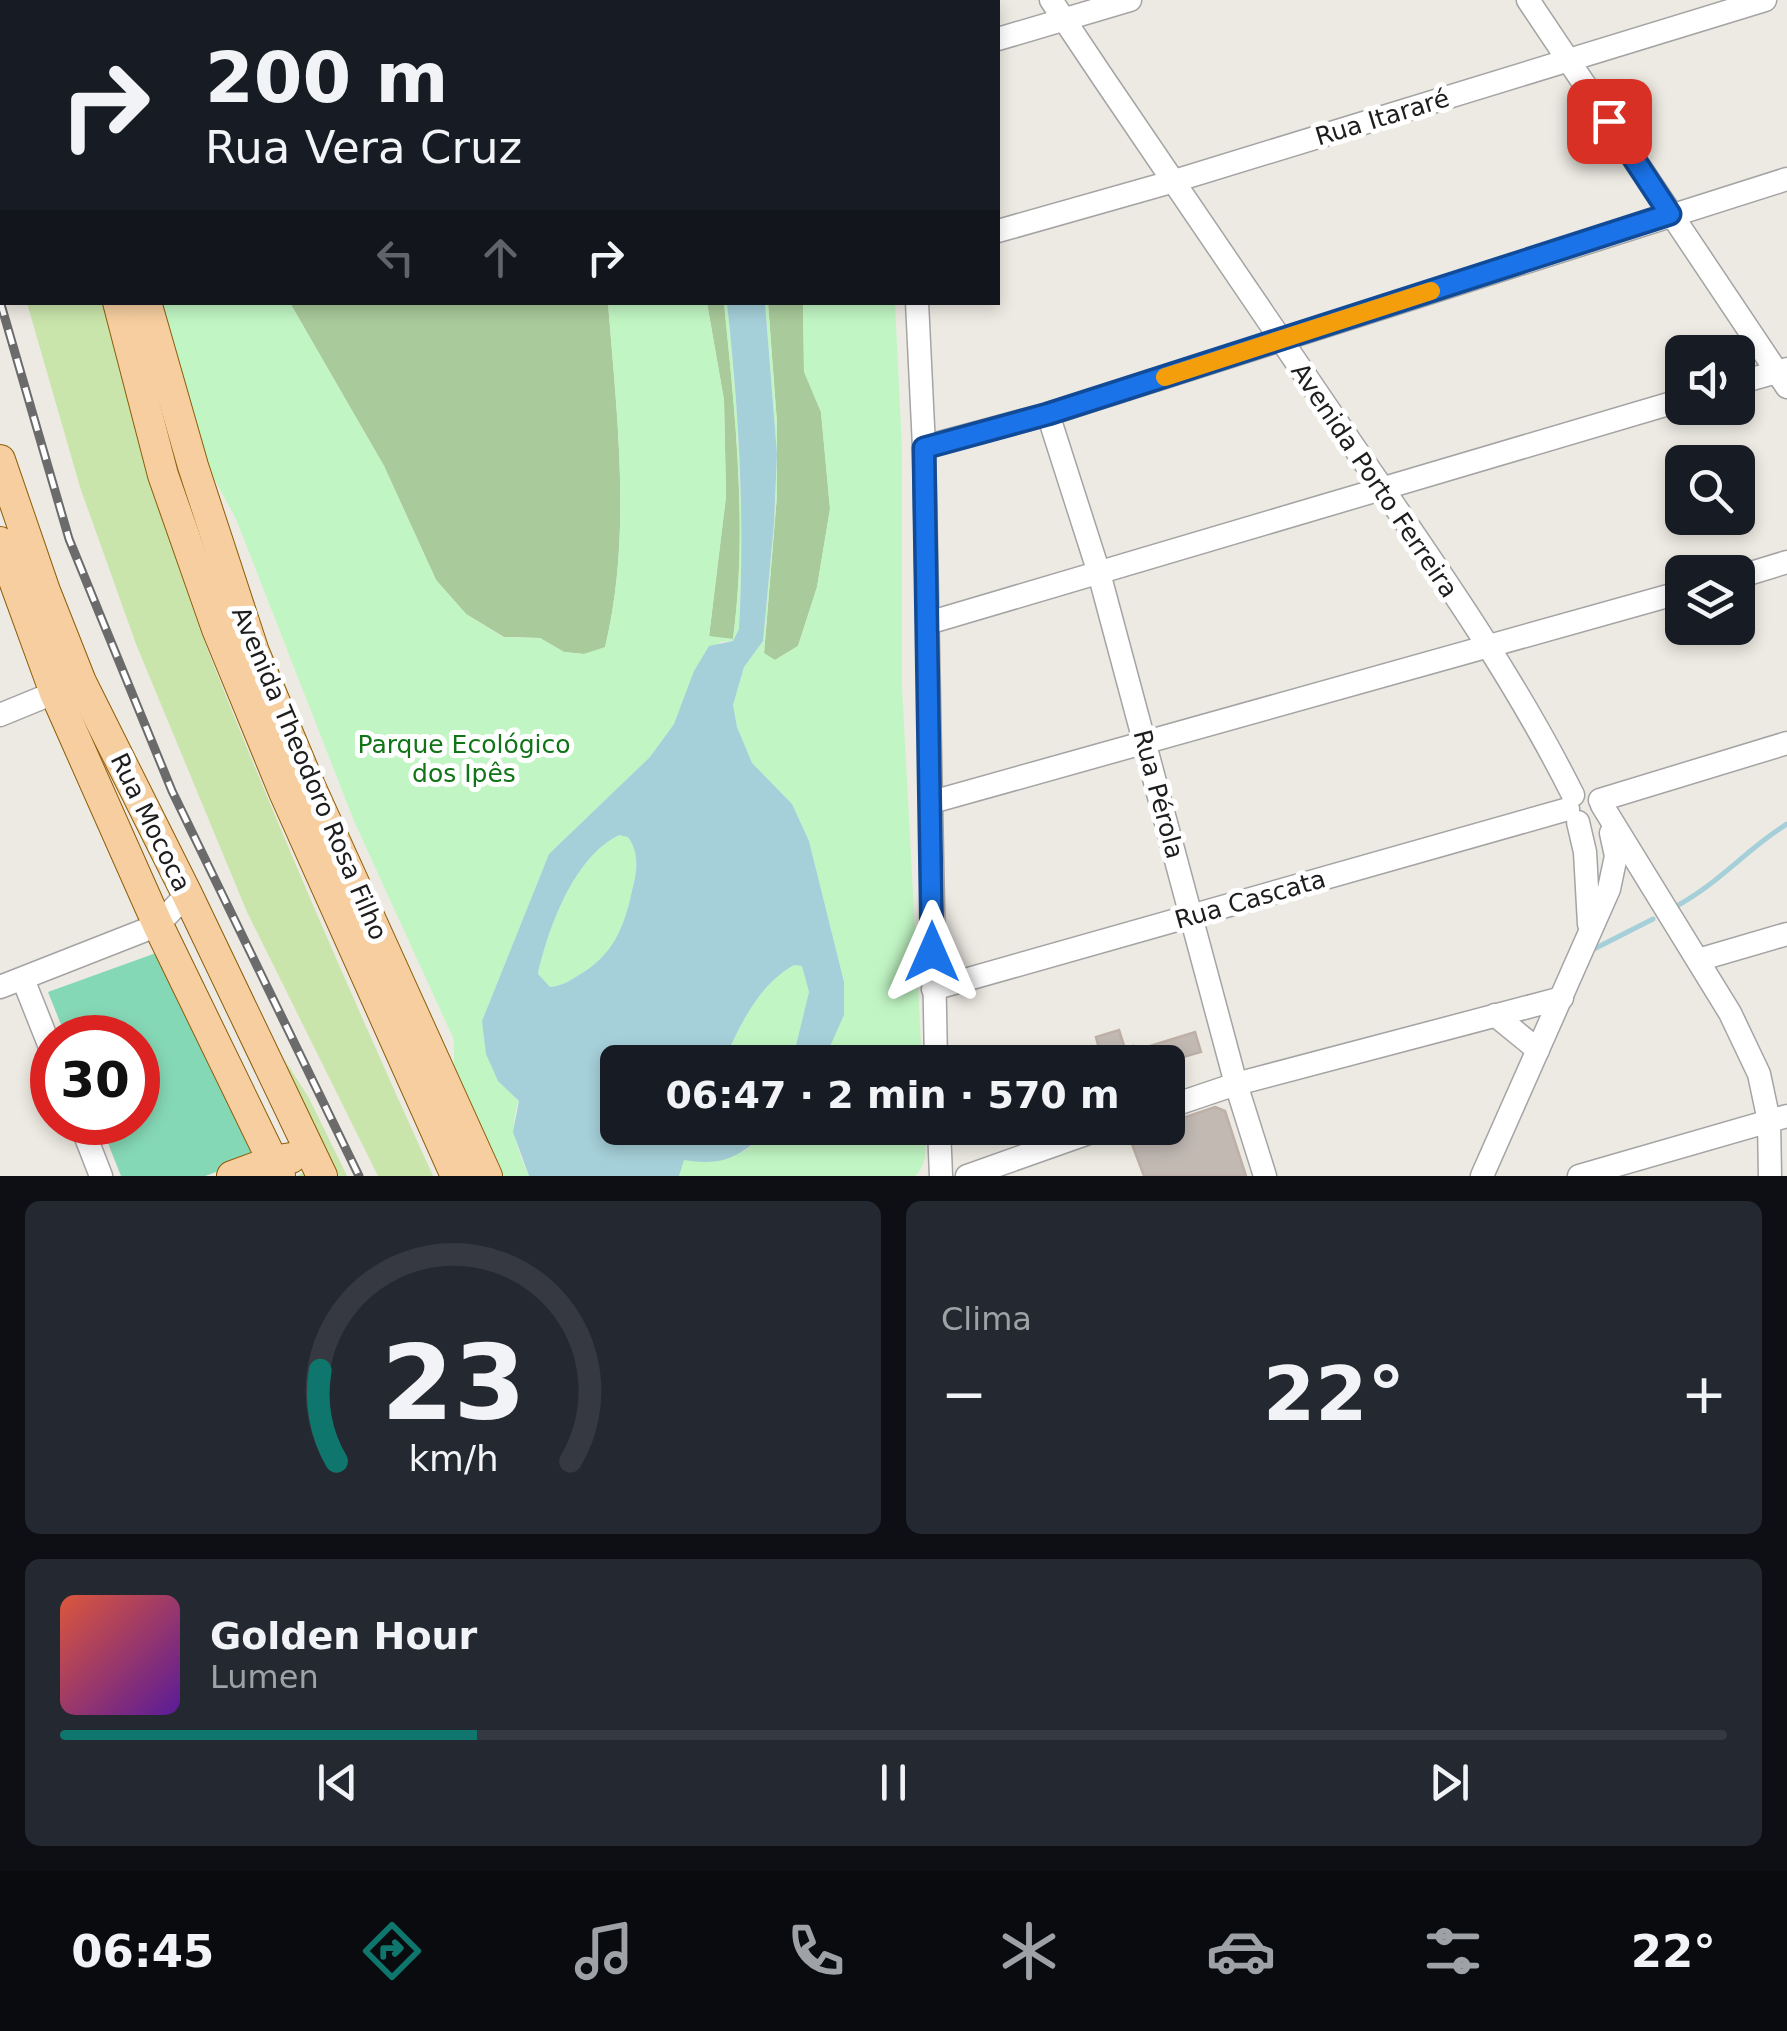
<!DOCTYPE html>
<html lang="pt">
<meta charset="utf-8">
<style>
:root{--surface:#171b24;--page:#242831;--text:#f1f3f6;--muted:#9ea1a6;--line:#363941;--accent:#0f766e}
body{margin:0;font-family:"DejaVu Sans",sans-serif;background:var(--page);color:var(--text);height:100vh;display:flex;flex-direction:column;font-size:38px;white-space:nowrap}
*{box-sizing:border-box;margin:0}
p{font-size:32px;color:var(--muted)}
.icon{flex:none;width:55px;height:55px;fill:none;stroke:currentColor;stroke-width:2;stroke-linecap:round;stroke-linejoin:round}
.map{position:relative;height:1176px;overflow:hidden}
.details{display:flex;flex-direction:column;gap:25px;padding:25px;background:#0d0f14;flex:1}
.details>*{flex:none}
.top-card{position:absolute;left:0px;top:0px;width:1000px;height:305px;box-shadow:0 5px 15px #0003;background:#171b24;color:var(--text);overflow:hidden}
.tools{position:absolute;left:1665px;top:335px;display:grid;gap:20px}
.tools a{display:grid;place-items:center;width:90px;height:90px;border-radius:15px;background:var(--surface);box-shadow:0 5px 15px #0003;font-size:50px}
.speed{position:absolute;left:30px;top:1015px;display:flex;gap:20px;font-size:50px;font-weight:700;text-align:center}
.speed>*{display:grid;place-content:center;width:130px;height:130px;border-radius:50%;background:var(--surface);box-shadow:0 5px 15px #0003;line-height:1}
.speed .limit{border:15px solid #d22;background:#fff;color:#111}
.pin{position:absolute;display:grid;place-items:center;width:85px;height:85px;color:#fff;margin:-42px;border-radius:20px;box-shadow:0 5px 15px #0006}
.me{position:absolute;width:110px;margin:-55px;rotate:0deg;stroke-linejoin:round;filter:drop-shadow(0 0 8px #0008)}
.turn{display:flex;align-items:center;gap:35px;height:210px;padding:0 40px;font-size:45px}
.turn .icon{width:130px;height:130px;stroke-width:2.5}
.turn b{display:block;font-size:70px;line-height:85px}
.lanes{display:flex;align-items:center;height:95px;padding:0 40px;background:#0003;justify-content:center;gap:50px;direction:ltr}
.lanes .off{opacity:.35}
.big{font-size:75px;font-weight:700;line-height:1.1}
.details .tile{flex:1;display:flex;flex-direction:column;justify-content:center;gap:15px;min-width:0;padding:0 35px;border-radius:15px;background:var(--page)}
.details .dial{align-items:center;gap:0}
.dial svg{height:260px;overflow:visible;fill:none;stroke:var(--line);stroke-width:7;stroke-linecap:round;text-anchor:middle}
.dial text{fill:var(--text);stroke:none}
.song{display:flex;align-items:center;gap:30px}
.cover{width:120px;height:120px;border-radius:15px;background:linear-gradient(135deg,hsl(10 70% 55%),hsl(270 70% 35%))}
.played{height:10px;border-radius:5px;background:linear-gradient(90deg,var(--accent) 25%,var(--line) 25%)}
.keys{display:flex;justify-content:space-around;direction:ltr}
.heat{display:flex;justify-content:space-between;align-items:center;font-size:55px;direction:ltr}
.details .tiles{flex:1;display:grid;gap:25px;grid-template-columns:1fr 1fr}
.tile:last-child{grid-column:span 2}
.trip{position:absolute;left:600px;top:1045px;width:585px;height:100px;border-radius:15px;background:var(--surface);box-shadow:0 5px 15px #0003;font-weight:700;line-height:100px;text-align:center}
.tabs{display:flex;height:160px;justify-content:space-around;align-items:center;background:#090b0e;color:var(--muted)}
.tabs .icon{width:70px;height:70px}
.tabs .active{color:var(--accent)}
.tabs b{font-size:45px;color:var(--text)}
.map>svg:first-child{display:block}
.grass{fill:#c9e5ab}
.forest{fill:#a9ca9a}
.park{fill:#c1f6c4}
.pitch{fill:#85d8b6}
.water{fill:#a5cfd9;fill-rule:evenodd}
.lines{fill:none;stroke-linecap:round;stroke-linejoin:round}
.stream{stroke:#a5cfd9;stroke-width:5}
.building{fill:#c2b9b3;stroke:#beb0a6;stroke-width:2.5}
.minor-casing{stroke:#a4a4a4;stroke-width:25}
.major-casing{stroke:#8d5d08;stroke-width:32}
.minor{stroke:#fff;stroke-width:22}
.major{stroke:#f6ce9f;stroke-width:30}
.rail-casing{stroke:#6b6b6b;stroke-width:9}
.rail{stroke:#fff;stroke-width:5;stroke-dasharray:15;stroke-linecap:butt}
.route-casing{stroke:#114b97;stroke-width:25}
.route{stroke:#1a73e8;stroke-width:18}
.slow{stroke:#f59e0b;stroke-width:18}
.labels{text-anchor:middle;stroke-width:10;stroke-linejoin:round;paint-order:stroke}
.street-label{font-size:25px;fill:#1d1d1d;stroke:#fff}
.park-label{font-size:25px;fill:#117417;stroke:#fff}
</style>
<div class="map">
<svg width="1787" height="1176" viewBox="0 0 1787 1176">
<rect width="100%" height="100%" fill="#edeae3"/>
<g class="grass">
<path d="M 0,0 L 30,2 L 2,2 L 0,225 Z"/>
<path d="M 27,303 L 104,303 C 136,425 168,548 214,666 C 282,838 357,1008 433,1176 L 378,1176 L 247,912 L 136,644 L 80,487 Z"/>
<path d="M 284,1059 L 309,1098 L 347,1176 L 297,1176 L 329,1158 Z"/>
</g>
<g class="forest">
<path d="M 415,0 L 848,0 L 846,2 Z"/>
<path d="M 290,303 L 608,303 C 617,417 632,535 605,648 L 584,654 L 564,652 L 540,638 L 504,637 L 466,614 L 436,580 L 384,466 Z"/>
<path d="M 707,303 L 724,303 C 735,414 748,527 733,639 L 709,637 L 726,496 L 724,400 Z"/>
<path d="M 768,303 L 803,303 L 804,371 L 821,412 L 830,509 L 817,587 L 798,646 L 775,660 L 764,654 L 777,495 L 777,423 Z"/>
</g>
<g class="park">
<path d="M 160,303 L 290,303 L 384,466 L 436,580 L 466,614 L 503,637 L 540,638 L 564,652 L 584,654 L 605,647 C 632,535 617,417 608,303 L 707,303 L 724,400 L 726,497 L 709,636 L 733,639 C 748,527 735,414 724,303 L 727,303 C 739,412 745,519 739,629 L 734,641 L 720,642 L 685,698 L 674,724 L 650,757 L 549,854 L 482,1021 L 498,1081 L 519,1101 C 508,1127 518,1151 529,1176 L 499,1176 L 454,1081 L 454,1040 L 354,821 L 236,519 L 205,462 Z"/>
<path d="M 765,303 L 768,303 L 777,423 L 777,495 L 764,653 L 775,660 L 798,646 L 817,587 L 830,509 L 821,412 L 804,372 L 803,303 L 895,303 L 902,449 L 902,687 L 922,1062 L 823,1062 L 844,982 L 809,841 L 792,804 L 752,763 L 737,727 L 733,705 L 744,667 L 763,641 L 774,524 L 777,454 Z"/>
<path d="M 619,835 L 628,837 C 640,854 637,872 632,891 C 624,928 613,955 579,975 C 569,981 562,986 550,987 L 538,975 C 547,928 574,857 619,835 Z"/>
<path d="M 794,965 L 802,966 L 809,992 L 792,1062 L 723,1062 C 740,1026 757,986 794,965 Z"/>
<path d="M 772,1128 L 925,1128 C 925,1145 929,1163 915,1176 L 679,1176 L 683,1159 L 745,1151 Z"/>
</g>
<path class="pitch" d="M 156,953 L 252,1152 L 246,1161 L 205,1176 L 121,1176 L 100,1123 L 138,1122 L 138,1038 L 66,1037 L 48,992 Z"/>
<path class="water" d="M 727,303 L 765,303 L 777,454 L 774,524 L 763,641 L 744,667 L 733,705 L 737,727 L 752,763 L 792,804 L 809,841 L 844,982 L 844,1015 L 823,1062 L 792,1062 L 809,992 L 802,966 L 794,965 C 757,986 740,1026 723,1062 L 618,1062 L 618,1128 L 772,1128 C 740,1155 727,1167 684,1160 L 679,1176 L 529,1176 L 513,1132 L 519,1101 L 498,1081 L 486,1054 L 482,1021 L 549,854 L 650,757 L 674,724 L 694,671 L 709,646 L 733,641 L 739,629 C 745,519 739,412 727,303 ZM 619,835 L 628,837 C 640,854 637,872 632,891 C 624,928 613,955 579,975 C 569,981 562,986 550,987 L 538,974 C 548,928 574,857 619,835 Z"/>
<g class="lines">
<g class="stream">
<path d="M 693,0 L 695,2"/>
<path d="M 1673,908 C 1719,884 1745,850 1787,824"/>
<path d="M 1594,949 L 1653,919"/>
</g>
</g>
<g class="building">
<path d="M 1119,1030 L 1125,1049 L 1133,1046 L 1134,1051 L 1195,1032 L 1201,1052 L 1166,1062 L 1090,1062 L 1090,1060 L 1101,1056 L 1096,1037 Z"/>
<path d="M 1215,1107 L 1225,1111 L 1246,1176 L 1144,1176 L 1129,1136 L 1154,1128 L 1168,1128 L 1168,1123 Z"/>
</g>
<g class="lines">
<g class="minor-casing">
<g id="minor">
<path d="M 1051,0 C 1151,150 1253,299 1354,447 C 1431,559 1512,673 1573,795"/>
<path d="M 1528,0 L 1787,387"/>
<path d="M 998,39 L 1130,0"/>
<path d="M 998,231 L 1171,182 L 1765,0"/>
<path d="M 917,302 L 924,447 L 936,1062"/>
<path d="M 1738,383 L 1787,369"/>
<path d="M 1048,414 L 1099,573 L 1236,1084 L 1265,1176"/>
<path d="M 924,447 L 1048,414 L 1787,179"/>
<path d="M 1738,577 L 1787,562"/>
<path d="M 928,623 L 1682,400"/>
<path d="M 0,715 L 66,688"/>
<path d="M 1600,800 L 1787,743"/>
<path d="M 932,802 L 1682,592"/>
<path d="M 1602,805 L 1730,1013 L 1759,1074 L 1769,1121 L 1770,1176"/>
<path d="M 1578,822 L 1585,852 L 1589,924"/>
<path d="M 1698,960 L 1787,934"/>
<path d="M 23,979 L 52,1052"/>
<path d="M 0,987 L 158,925 L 187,894"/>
<path d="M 933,989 L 1568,809"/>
<path d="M 1495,1015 L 1538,1050"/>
<path d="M 1168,1107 L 1236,1084 L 1562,998"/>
<path d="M 80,1122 L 101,1176"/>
<path d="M 939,1128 L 941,1176"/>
<path d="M 967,1176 L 1103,1128"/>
<path d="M 1482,1176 L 1609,889 L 1616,856 L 1611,833"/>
<path d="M 1579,1176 L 1787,1116"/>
</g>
</g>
<g class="major-casing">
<g id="major">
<path d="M 62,0 L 63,2"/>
<path d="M 93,0 L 93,2"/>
<path d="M 118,302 L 163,475 L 217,629 L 284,792 L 456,1176"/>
<path d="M 146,302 L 193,466 L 254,652 L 310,786 L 487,1176"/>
<path d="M 0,460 L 45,591 L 81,682 L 187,894 L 322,1176"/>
<path d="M 0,542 L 55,693 L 158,925 L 280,1176"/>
<path d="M 232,1176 L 273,1161 L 291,1158"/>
</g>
</g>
<use href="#minor" class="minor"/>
<use href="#major" class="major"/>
<g class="rail-casing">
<path id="rail" d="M 0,301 L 69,539 L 172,791 L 359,1176"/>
</g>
<use href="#rail" class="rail"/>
</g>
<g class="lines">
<g class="route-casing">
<path id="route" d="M 932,952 L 924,448 L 1048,414 L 1670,214 L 1609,121"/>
</g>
<use href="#route" class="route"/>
<path class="slow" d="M 1165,377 L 1431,291"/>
</g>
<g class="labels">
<g class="street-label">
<text transform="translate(1382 117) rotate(-17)" y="9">Rua Itararé</text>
<text transform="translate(1375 480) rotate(56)" y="9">Avenida Porto Ferreira</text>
<text transform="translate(310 773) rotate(67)" y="9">Avenida Theodoro Rosa Filho</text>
<text transform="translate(1159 794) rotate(75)" y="9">Rua Pérola</text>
<text transform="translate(151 822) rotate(64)" y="9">Rua Mococa</text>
<text transform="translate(1250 899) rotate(-16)" y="9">Rua Cascata</text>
</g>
<g class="park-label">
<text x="464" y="753">Parque Ecológico<tspan x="464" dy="29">dos Ipês</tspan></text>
</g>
</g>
</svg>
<div class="tools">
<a><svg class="icon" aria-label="sound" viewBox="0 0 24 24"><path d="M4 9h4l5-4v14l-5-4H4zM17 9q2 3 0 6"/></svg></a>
<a><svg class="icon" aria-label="search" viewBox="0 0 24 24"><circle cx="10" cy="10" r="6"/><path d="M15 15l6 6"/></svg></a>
<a><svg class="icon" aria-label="layers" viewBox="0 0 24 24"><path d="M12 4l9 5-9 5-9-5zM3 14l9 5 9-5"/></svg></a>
</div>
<div class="speed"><div class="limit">30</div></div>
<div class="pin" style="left:1609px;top:121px;background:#d93025"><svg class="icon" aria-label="arrive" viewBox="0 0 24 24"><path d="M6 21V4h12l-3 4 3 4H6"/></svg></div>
<svg class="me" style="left:932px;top:952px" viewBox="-20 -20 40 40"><path d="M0-17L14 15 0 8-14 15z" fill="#1a73e8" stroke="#fff" stroke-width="4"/></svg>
<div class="trip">06:47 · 2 min · 570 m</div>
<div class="top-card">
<div class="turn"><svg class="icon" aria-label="right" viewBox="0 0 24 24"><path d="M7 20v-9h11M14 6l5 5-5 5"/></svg><div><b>200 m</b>Rua Vera Cruz</div></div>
<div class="lanes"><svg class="icon off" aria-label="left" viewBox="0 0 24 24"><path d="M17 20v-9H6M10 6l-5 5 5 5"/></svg><svg class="icon off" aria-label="ahead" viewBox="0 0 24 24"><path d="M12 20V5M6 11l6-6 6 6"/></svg><svg class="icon" aria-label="right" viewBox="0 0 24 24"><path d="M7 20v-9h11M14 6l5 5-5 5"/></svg></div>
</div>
</div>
<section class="details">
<div class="tiles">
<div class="tile dial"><svg viewBox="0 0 100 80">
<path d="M14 69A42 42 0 1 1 86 69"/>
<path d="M14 69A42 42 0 0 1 9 41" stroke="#0f766e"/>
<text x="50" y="56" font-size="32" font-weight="700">23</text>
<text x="50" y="72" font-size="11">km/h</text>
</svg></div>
<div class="tile"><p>Clima</p>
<div class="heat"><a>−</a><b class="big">22°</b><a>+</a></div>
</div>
<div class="tile">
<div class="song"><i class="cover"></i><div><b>Golden Hour</b><p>Lumen</p></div></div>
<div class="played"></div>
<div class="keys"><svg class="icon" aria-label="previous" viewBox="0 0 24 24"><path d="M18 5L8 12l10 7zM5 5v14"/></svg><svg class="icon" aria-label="pause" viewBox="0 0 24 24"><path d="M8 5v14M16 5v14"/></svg><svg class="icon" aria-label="next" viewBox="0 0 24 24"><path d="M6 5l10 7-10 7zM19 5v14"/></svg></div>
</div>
</div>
</section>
<nav class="tabs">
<b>06:45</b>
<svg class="icon active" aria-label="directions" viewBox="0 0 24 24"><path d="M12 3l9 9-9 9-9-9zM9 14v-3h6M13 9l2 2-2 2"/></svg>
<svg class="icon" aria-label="music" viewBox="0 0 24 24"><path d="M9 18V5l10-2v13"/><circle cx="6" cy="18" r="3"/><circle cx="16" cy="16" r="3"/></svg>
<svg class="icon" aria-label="phone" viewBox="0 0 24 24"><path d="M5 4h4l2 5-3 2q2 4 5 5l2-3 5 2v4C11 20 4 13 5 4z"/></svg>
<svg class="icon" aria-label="climate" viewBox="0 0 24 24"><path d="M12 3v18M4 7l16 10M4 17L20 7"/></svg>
<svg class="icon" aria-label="car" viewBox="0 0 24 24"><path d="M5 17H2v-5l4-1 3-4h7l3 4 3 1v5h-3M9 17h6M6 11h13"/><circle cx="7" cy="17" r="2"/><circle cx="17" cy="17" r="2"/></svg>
<svg class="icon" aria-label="filters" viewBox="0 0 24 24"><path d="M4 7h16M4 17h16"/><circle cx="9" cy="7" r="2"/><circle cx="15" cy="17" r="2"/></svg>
<b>22°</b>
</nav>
